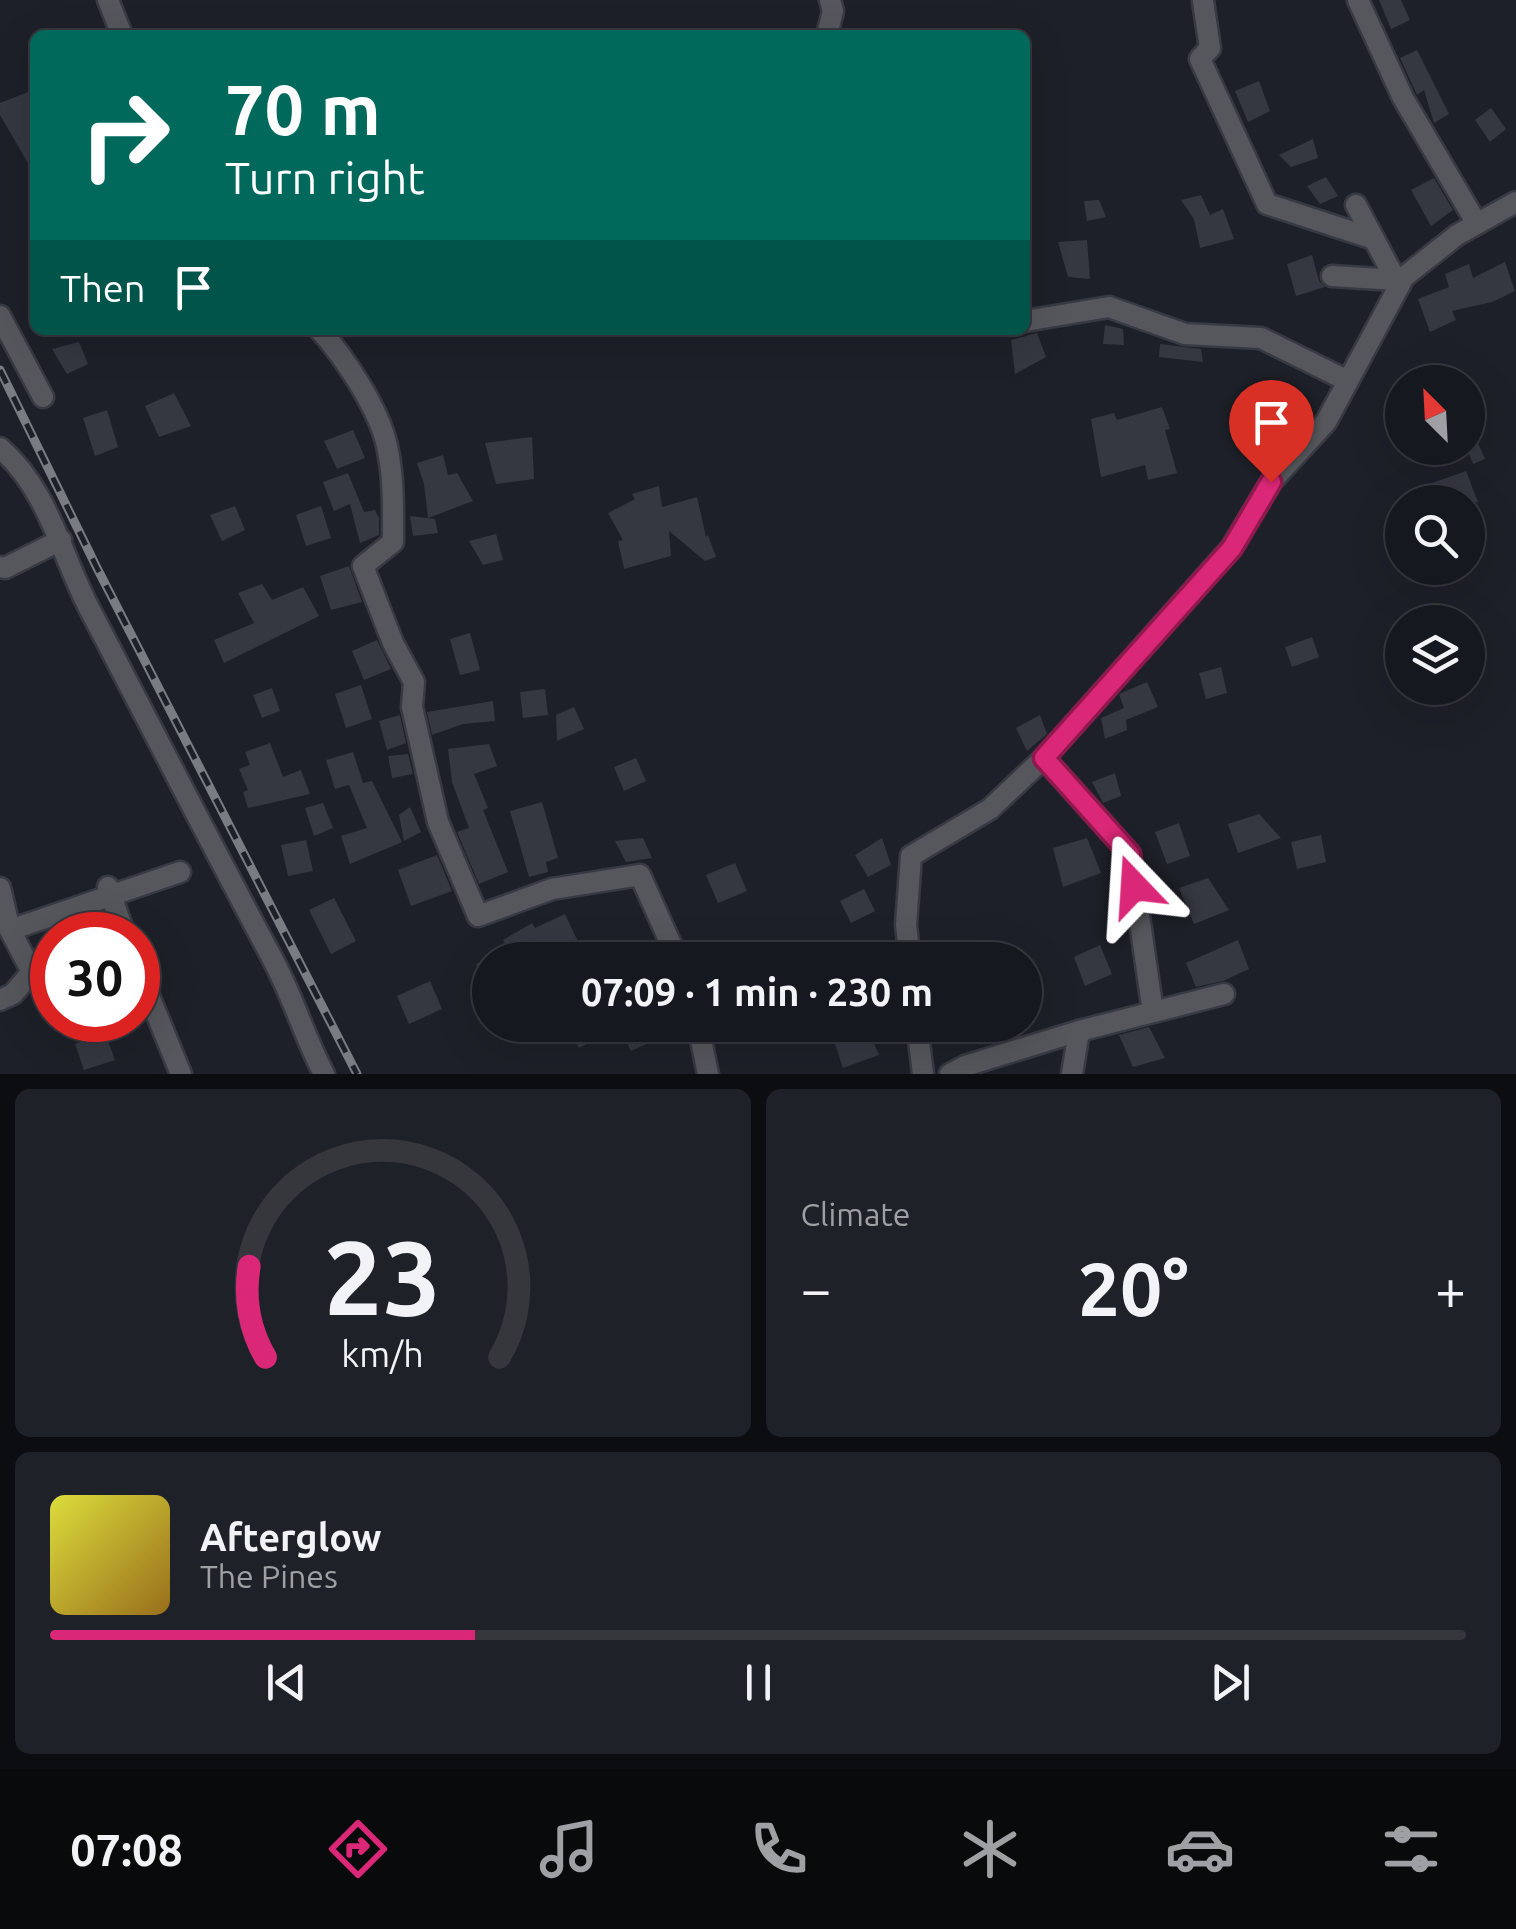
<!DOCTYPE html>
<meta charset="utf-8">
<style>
:root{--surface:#16181f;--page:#1f2128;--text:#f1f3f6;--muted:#9ea0a4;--line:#35373d;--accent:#db2777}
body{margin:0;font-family:Ubuntu,sans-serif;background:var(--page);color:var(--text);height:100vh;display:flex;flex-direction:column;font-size:38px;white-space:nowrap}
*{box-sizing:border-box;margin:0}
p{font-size:32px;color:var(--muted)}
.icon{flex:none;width:55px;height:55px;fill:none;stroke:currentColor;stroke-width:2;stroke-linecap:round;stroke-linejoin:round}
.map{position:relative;height:1074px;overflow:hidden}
.panel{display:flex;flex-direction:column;gap:15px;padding:15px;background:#0c0d11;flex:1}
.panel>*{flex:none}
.hud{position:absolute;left:30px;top:30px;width:1000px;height:305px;border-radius:15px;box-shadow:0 10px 40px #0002,0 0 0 2px var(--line);background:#00695c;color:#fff;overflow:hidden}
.needle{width:65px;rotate:336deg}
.tools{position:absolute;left:1385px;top:365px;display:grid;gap:20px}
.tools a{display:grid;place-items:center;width:100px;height:100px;border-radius:50%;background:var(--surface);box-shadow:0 10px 40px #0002,0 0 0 2px var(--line);font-size:50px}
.speed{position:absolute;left:30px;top:912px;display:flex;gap:20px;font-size:50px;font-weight:700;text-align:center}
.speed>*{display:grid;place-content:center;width:130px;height:130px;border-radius:50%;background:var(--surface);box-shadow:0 10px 40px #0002,0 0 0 2px var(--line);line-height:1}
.speed .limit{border:15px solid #d22;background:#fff;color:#111}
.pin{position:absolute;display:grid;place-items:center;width:85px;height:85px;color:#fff;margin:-102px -42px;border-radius:50% 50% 50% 0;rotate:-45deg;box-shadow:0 0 10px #0007}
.pin .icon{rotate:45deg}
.me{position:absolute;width:110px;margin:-55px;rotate:340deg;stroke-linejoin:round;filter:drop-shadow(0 0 8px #0008)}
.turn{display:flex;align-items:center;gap:35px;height:210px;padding:0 30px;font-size:45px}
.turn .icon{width:130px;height:130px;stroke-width:2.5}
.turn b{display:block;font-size:70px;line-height:85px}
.then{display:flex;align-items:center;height:95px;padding:0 30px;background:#0003;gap:20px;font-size:38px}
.big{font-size:75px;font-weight:600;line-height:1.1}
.panel .card{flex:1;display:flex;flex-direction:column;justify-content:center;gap:15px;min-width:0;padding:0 35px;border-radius:15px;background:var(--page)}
.panel .dial{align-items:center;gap:0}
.dial svg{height:260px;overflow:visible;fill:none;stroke:var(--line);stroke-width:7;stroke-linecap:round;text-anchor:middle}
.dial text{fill:var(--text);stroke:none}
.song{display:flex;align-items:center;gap:30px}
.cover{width:120px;height:120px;border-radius:15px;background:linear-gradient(135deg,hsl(60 70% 55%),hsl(40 70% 35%))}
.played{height:10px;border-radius:5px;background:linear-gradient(90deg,var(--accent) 30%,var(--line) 30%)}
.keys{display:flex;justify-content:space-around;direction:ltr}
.heat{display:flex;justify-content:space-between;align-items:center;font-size:55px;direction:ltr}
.panel .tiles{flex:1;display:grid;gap:15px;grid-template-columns:1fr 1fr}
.card:last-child{grid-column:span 2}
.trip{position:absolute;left:472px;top:942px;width:570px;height:100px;border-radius:50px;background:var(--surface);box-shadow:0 10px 40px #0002,0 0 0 2px var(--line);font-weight:600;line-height:100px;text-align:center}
.menu{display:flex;height:160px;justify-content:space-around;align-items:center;background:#090a0c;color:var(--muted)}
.menu .icon{width:70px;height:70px}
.menu .selected{color:var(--accent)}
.menu b{font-size:45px;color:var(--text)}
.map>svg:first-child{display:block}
.building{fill:#353741}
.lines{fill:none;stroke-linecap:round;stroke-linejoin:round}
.minor-casing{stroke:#383a43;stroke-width:25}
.minor{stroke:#56575c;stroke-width:20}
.rail-casing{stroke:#7a7c84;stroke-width:9}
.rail{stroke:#1e2029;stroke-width:5;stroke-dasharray:15;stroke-linecap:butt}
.route-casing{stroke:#8e194d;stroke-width:25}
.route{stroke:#db2777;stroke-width:18}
</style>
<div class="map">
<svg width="1516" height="1074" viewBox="0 0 1516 1074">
<rect width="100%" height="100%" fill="#1e2029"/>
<g class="building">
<path d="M 1379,0 L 1401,0 L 1410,20 L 1391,29 Z"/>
<path d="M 1417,50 L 1449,114 L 1434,123 L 1424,90 L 1417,95 L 1400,58 Z"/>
<path d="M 1259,81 L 1270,111 L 1248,122 L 1235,91 Z"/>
<path d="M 31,91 L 35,103 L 35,175 L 0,115 L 0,103 Z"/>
<path d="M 1491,108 L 1506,129 L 1490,142 L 1475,120 Z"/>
<path d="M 1313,139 L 1318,158 L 1291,167 L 1279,155 Z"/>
<path d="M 1326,177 L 1338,196 L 1320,204 L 1307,186 Z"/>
<path d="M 1434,178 L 1453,210 L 1431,226 L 1411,190 Z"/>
<path d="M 1201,195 L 1210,215 L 1223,209 L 1234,239 L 1200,248 L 1194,219 L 1181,200 Z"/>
<path d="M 1099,200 L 1106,217 L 1087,221 L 1084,201 Z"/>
<path d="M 1087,240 L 1090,279 L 1068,277 L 1058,242 Z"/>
<path d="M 1312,255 L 1319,281 L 1325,287 L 1296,296 L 1287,264 Z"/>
<path d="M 1505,262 L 1515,291 L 1492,302 L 1452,311 L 1456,320 L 1430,332 L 1418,299 L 1449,287 L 1445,274 L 1469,264 L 1473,278 Z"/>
<path d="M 1105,325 L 1123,329 L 1124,345 L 1103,344 Z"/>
<path d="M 1037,333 L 1046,357 L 1015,374 L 1011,340 Z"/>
<path d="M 79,342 L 88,364 L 67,374 L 52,349 Z"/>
<path d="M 1160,344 L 1201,349 L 1203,362 L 1159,357 Z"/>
<path d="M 174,393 L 191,426 L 159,437 L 145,406 Z"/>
<path d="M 1162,407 L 1170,429 L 1165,430 L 1177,473 L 1148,480 L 1145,465 L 1101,477 L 1091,419 L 1114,413 L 1117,420 Z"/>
<path d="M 107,410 L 118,447 L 95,456 L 83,418 Z"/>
<path d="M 1468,421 L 1485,459 L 1473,464 L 1468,451 Z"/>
<path d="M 353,430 L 365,458 L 337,469 L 324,441 Z"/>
<path d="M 532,437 L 534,479 L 496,484 L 485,443 Z"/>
<path d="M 443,455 L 448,475 L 457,473 L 473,501 L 428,518 L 424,484 L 417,463 Z"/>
<path d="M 1466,471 L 1478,502 L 1430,502 L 1424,486 Z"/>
<path d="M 348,473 L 364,512 L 375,510 L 379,518 L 379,535 L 360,543 L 350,504 L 334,511 L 323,482 Z"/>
<path d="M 659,486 L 662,507 L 697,497 L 706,537 L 708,535 L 716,557 L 705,561 L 669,531 L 671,556 L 624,569 L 618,541 L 623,540 L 608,513 L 635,499 L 632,494 Z"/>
<path d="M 235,506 L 245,530 L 222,541 L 210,515 Z"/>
<path d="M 321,506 L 331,538 L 306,546 L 296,515 Z"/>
<path d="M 410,516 L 435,519 L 438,533 L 413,536 Z"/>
<path d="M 496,534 L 503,560 L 483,565 L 469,541 Z"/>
<path d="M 349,566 L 362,602 L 331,610 L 320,576 Z"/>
<path d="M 262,584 L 272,600 L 303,587 L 319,616 L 224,663 L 214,640 L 254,623 L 238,593 Z"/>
<path d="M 470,633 L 480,670 L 460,675 L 450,639 Z"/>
<path d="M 1312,637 L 1319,657 L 1292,667 L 1285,647 Z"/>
<path d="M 377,640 L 391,669 L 364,680 L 352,651 Z"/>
<path d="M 1221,667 L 1227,693 L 1206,699 L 1199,673 Z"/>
<path d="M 1147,682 L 1158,707 L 1126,720 L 1127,730 L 1105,739 L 1101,718 L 1124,708 L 1119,694 Z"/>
<path d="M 361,685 L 372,719 L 346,728 L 335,694 Z"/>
<path d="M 272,688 L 280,711 L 262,718 L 253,695 Z"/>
<path d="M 545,689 L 548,715 L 523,718 L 520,692 Z"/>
<path d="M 493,701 L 495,721 L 463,724 L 432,735 L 427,712 Z"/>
<path d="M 574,707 L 584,729 L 557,741 L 556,715 Z"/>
<path d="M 400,715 L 406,743 L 387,750 L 379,721 Z"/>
<path d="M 1040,715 L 1047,734 L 1027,751 L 1016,728 Z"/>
<path d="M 270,743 L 283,777 L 301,770 L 310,794 L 248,808 L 243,792 L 248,790 L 239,769 L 250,765 L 245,752 Z"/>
<path d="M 489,744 L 497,766 L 474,774 L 488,808 L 483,810 L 508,872 L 479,884 L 457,832 L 469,828 L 452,782 L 448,749 Z"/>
<path d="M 353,752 L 363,783 L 372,781 L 402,842 L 350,864 L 341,836 L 367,828 L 349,785 L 335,789 L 326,760 Z"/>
<path d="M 408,754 L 413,774 L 392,778 L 388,756 Z"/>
<path d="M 636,758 L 646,781 L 624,791 L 614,767 Z"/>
<path d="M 1115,773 L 1121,796 L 1103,803 L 1092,782 Z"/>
<path d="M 542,802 L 558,858 L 546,862 L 548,872 L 529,877 L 510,811 Z"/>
<path d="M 323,803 L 333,828 L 314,836 L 305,808 Z"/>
<path d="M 410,807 L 421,832 L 404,841 L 399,815 Z"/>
<path d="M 1259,814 L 1281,838 L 1238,853 L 1228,824 Z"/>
<path d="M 1179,823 L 1190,856 L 1167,864 L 1155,832 Z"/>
<path d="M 1321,835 L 1326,862 L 1297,869 L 1291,842 Z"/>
<path d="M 643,838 L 652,858 L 626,862 L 615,841 Z"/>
<path d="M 882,838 L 891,865 L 868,877 L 855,855 Z"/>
<path d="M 1087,838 L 1101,873 L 1063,887 L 1053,848 Z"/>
<path d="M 306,840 L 313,871 L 288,876 L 281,845 Z"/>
<path d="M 437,855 L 452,891 L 411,906 L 398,870 Z"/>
<path d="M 735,863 L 747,891 L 718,903 L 706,875 Z"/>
<path d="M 1208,878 L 1229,910 L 1194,924 L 1179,888 Z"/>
<path d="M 864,889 L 875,911 L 851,923 L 840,901 Z"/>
<path d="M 334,898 L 356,941 L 331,954 L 309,910 Z"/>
<path d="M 565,914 L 581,948 L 559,958 L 547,948 L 526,960 L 515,960 L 503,940 L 532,923 L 535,928 Z"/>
<path d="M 1238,940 L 1249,969 L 1223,981 L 1196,987 L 1186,963 Z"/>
<path d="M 1100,945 L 1112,974 L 1085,986 L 1074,957 Z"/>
<path d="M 490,960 L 490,1000 L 488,1001 L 476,964 Z"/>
<path d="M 430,981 L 442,1009 L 409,1024 L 397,996 Z"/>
<path d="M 568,1025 L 591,1025 L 598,1038 L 579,1048 Z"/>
<path d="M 634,1025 L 656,1025 L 662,1037 L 631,1051 L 621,1031 Z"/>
<path d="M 829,1025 L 866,1025 L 879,1055 L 843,1068 Z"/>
<path d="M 1149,1027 L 1165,1058 L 1133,1067 L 1119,1035 Z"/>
<path d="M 105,1033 L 115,1060 L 84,1070 L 75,1044 Z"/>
</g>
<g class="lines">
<g class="minor-casing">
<g id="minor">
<path d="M 108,0 L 122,35"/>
<path d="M 1358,0 L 1403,98 L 1477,224"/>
<path d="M 1203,1 L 1210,48 L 1200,59 L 1267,204 L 1374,239"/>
<path d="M 827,35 L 833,11 L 830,0"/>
<path d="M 1356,205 L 1399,286"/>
<path d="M 1332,276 L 1396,280"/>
<path d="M 0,316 L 43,397"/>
<path d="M 1025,321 L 1109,307 L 1185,334 L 1261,338 L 1348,381"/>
<path d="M 320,330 C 345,358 379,409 387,446 C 394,477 393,510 393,542 L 363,566 L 393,643 L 414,682 L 412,707 L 438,822 L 478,916 L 552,889 L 640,875 L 678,960"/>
<path d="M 0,448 C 47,488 61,553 88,606 C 149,723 209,840 271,956 C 292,994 304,1036 324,1074"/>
<path d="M 0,567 L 5,568 L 61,540"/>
<path d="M 1044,758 L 1130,854 L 1153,1012"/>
<path d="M 108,887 L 125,935"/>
<path d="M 0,888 L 10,930 L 32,972 L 13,994 L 0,1000"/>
<path d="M 10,930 L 180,872"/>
<path d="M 910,960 L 906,925 L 911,856 L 990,809 L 1044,758 L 1232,547 L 1271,482 L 1326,422 L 1404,277 L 1457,235 L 1516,202"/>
<path d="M 138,969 L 181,1074"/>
<path d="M 698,1025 L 708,1074"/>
<path d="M 917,1025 L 923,1074"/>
<path d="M 950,1074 L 965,1066 L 1079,1031 L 1224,994"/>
<path d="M 1072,1074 L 1079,1031"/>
</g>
</g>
<use href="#minor" class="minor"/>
<g class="rail-casing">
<path id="rail" d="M 0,370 L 97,568 L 357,1074"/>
</g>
<use href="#rail" class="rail"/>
</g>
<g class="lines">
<g class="route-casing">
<path id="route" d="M 1134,886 L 1130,854 L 1044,758 L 1232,548 L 1271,482"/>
</g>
<use href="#route" class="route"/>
</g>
</svg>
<div class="tools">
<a><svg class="needle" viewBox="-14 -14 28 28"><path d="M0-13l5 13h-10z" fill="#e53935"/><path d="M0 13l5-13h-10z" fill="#9ea0a4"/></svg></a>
<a><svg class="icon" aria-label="search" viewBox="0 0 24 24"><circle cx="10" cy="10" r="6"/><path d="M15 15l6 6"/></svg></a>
<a><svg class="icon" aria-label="layers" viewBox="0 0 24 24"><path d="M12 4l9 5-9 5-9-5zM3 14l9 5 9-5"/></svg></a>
</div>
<div class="speed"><div class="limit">30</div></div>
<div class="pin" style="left:1271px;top:482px;background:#d93025"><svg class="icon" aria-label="arrive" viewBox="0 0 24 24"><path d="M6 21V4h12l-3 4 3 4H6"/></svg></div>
<svg class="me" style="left:1134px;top:886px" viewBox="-20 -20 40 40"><path d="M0-17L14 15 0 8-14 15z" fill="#db2777" stroke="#fff" stroke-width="4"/></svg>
<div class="trip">07:09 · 1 min · 230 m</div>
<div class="hud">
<div class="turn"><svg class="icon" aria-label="right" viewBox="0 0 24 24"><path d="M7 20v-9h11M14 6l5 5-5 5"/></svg><div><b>70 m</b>Turn right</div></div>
<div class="then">Then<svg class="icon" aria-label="arrive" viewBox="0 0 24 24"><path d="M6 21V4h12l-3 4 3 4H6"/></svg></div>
</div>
</div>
<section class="panel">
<div class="tiles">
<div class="card dial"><svg viewBox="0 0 100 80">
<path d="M14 69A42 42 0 1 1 86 69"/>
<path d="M14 69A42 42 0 0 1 9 41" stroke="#db2777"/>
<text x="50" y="56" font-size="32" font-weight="700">23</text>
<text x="50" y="72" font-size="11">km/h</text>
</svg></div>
<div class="card"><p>Climate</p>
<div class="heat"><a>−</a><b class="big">20°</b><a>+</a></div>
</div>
<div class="card">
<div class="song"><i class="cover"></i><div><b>Afterglow</b><p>The Pines</p></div></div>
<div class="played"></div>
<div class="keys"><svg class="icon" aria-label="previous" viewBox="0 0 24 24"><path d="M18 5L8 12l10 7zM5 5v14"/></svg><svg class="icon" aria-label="pause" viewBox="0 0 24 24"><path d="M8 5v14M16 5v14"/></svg><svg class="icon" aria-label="next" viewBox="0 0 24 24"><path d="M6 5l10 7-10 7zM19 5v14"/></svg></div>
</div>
</div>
</section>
<nav class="menu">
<b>07:08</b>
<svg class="icon selected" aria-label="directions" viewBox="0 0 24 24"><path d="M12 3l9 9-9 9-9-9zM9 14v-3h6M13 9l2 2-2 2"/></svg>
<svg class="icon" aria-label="music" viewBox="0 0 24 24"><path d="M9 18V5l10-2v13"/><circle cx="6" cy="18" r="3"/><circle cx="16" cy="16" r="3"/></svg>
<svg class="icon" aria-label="phone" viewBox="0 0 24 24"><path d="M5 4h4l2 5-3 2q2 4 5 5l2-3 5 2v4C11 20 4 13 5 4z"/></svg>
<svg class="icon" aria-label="climate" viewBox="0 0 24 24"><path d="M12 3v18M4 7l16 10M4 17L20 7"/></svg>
<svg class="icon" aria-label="car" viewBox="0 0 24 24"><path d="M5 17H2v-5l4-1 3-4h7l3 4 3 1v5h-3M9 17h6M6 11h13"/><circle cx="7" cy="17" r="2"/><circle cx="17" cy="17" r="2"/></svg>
<svg class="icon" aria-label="filters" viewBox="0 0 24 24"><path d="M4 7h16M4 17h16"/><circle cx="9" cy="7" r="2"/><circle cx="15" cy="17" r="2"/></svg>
</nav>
